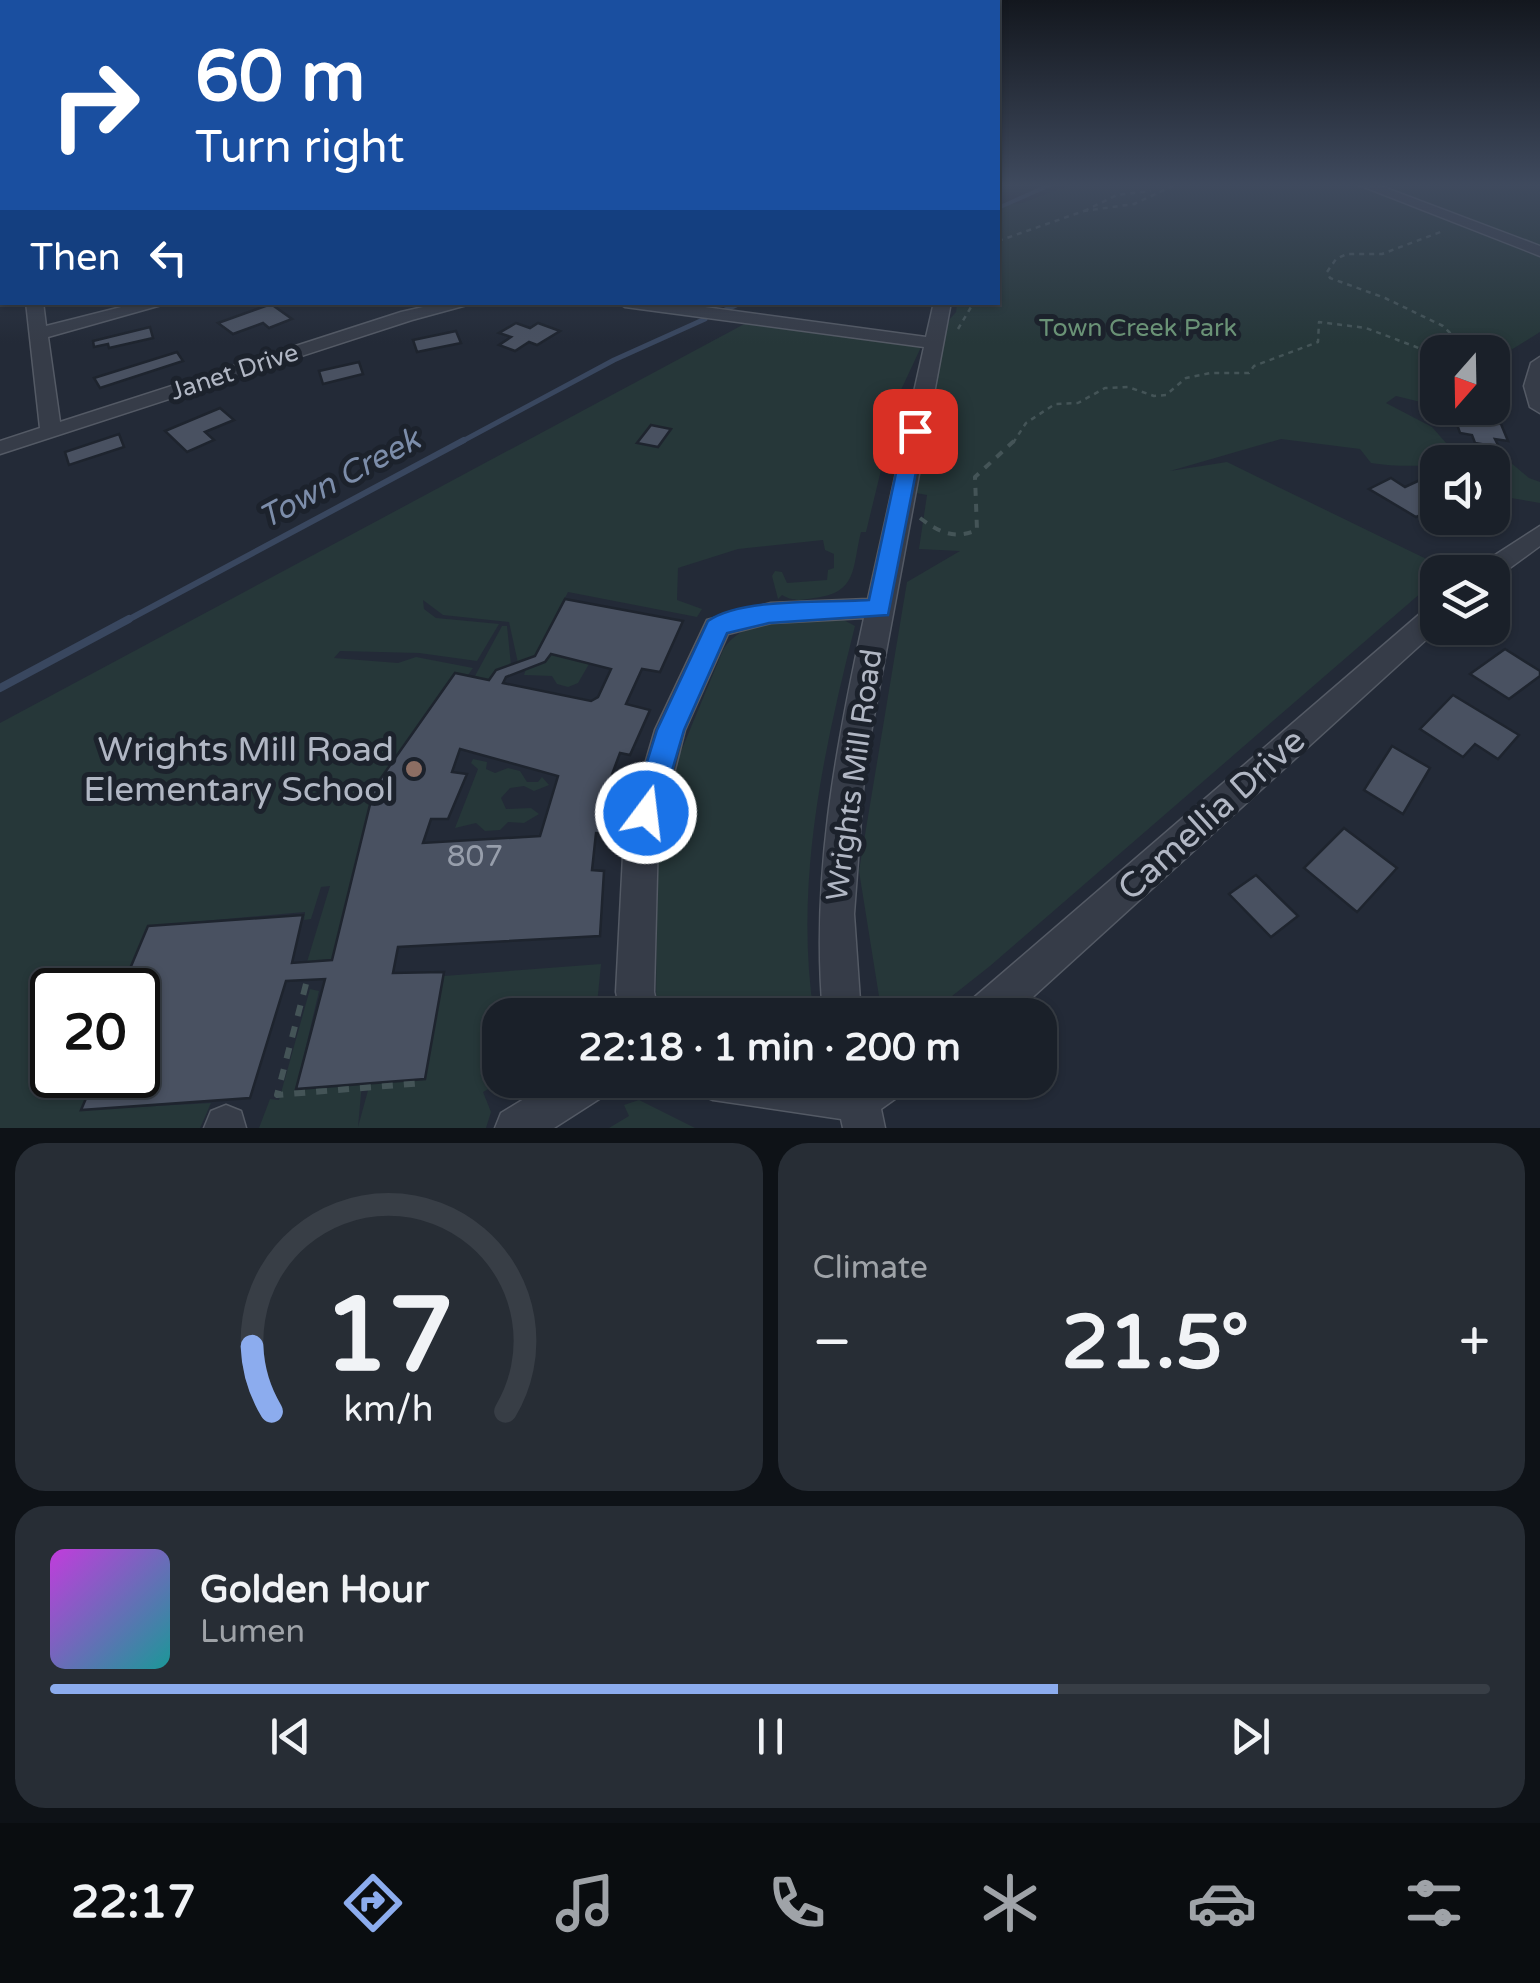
<!DOCTYPE html>
<meta charset="utf-8">
<style>
:root{--surface:#1a2029;--page:#272d35;--text:#f1f3f6;--muted:#9fa3a8;--line:#383e46;--accent:#8cacee}
body{margin:0;font-family:"Varela Round",sans-serif;background:var(--page);color:var(--text);height:100vh;display:flex;flex-direction:column;font-size:38px;white-space:nowrap}
*{box-sizing:border-box;margin:0}
p{font-size:32px;color:var(--muted)}
.icon{flex:none;width:55px;height:55px;fill:none;stroke:currentColor;stroke-width:2;stroke-linecap:round;stroke-linejoin:round}
.map{position:relative;height:1128px;overflow:hidden}
.panel{display:flex;flex-direction:column;gap:15px;padding:15px;background:#0e1217;flex:1}
.panel>*{flex:none}
.guide{position:absolute;left:0px;top:0px;width:1000px;height:305px;box-shadow:0 2px 8px #0004,0 0 0 2px var(--line);background:#1a4fa0;color:#fff;overflow:hidden}
.needle{width:65px;rotate:200deg}
.fabs{position:absolute;left:1420px;top:335px;display:grid;gap:20px}
.fabs a{display:grid;place-items:center;width:90px;height:90px;border-radius:20px;background:var(--surface);box-shadow:0 2px 8px #0004,0 0 0 2px var(--line);font-size:50px}
.speed{position:absolute;left:30px;top:968px;display:flex;gap:20px;font-size:50px;font-weight:700;text-align:center}
.speed>*{display:grid;place-content:center;width:130px;height:130px;border-radius:50%;background:var(--surface);box-shadow:0 2px 8px #0004,0 0 0 2px var(--line);line-height:1}
.speed .limit{border:5px solid #111;border-radius:15px;background:#fff;color:#111}
.pin{position:absolute;display:grid;place-items:center;width:85px;height:85px;color:#fff;margin:-42px;border-radius:20px;box-shadow:0 5px 15px #0006}
.me{position:absolute;width:110px;margin:-55px;rotate:15deg;stroke-linejoin:round;filter:drop-shadow(0 0 8px #0008)}
.turn{display:flex;align-items:center;gap:35px;height:210px;padding:0 30px;font-size:45px}
.turn .icon{width:130px;height:130px;stroke-width:2.5}
.turn b{display:block;font-size:70px;line-height:85px}
.then{display:flex;align-items:center;height:95px;padding:0 30px;background:#0003;gap:20px;font-size:38px}
.big{font-size:75px;font-weight:700;line-height:1.1}
.panel .widget{flex:1;display:flex;flex-direction:column;justify-content:center;gap:15px;min-width:0;padding:0 35px;border-radius:30px;background:var(--page)}
.panel .dial{align-items:center;gap:0}
.dial svg{height:260px;overflow:visible;fill:none;stroke:var(--line);stroke-width:7;stroke-linecap:round;text-anchor:middle}
.dial text{fill:var(--text);stroke:none}
.song{display:flex;align-items:center;gap:30px}
.cover{width:120px;height:120px;border-radius:15px;background:linear-gradient(135deg,hsl(290 70% 55%),hsl(180 70% 35%))}
.played{height:10px;border-radius:5px;background:linear-gradient(90deg,var(--accent) 70%,var(--line) 70%)}
.keys{display:flex;justify-content:space-around;direction:ltr}
.heat{display:flex;justify-content:space-between;align-items:center;font-size:55px;direction:ltr}
.panel .tiles{flex:1;display:grid;gap:15px;grid-template-columns:1fr 1fr}
.widget:last-child{grid-column:span 2}
.trip{position:absolute;left:482px;top:998px;width:575px;height:100px;border-radius:30px;background:var(--surface);box-shadow:0 2px 8px #0004,0 0 0 2px var(--line);font-weight:700;line-height:100px;text-align:center}
.menu{display:flex;height:160px;justify-content:space-around;align-items:center;background:#0a0d10;color:var(--muted)}
.menu .icon{width:70px;height:70px}
.menu .current{color:var(--accent)}
.menu b{font-size:45px;color:var(--text)}
.map>svg:first-child{display:block}
.green{fill:#263739}
.lines{fill:none;stroke-linecap:round;stroke-linejoin:round}
.stream-far3{stroke:#39475f;stroke-width:4}
.stream-far2{stroke:#39475f;stroke-width:5}
.stream-far1{stroke:#39475f;stroke-width:6}
.stream{stroke:#39475f;stroke-width:8}
.building{fill:#495161;stroke:#1e242e;stroke-width:2.5;fill-rule:evenodd}
.minor-casing{stroke:#545a65;stroke-width:3}
.path-far2{stroke:#445457;stroke-width:2.5;stroke-dasharray:5 5;stroke-linecap:butt}
.path-far1{stroke:#445457;stroke-width:4;stroke-dasharray:8 8;stroke-linecap:butt}
.path{stroke:#445457;stroke-width:6;stroke-dasharray:11 11;stroke-linecap:butt}
.minor{fill:#363c48;fill-rule:evenodd}
.route{fill:#1a73e8;stroke:#114b97;stroke-width:2.5}
.education-dot{fill:#8d6e63;stroke:#1c222c;stroke-width:4}
.labels{text-anchor:middle;stroke-width:10;stroke-linejoin:round;paint-order:stroke}
.far-park-label{font-size:25px;fill:#6a9276;stroke:#1c222c}
.far-street-label{font-size:25px;fill:#b1b7c4;stroke:#1c222c}
.street-label{font-size:30px;fill:#b1b7c4;stroke:#1c222c}
.near-number-label{font-size:30px;fill:#979eab}
.water-label{font-size:32px;font-style:italic;fill:#7c8daa;stroke:#1c222c}
.near-poi-label{font-size:35px;fill:#b1b7c4;stroke:#1c222c;text-anchor:end}
.near-street-label{font-size:35px;fill:#b1b7c4;stroke:#1c222c}
</style>
<div class="map">
<svg width="1540" height="1128" viewBox="0 0 1540 1128">
<rect width="100%" height="100%" fill="#232a37"/>
<g class="green">
<path d="M 1070,185 L 1357,185 L 1540,257 L 1540,332 L 1506,353 L 1502,374 L 1509,401 L 1493,396 L 1492,352 L 1438,352 L 1437,406 L 1396,396 L 1386,403 L 1432,427 L 1454,452 L 1504,457 L 1529,478 L 1540,482 L 1540,503 L 1493,495 L 1492,462 C 1450,462 1414,470 1371,463 L 1360,449 L 1281,439 L 1170,471 L 1227,462 L 1449,570 L 1438,572 L 1437,579 L 990,966 L 928,1015 L 882,1015 L 859,871 L 907,582 L 960,551 L 919,549 L 927,495 L 916,493 L 943,327 L 956,312 L 957,303 L 998,302 L 998,205 L 1022,203 Z"/>
<path d="M 1382,185 L 1540,185 L 1540,245 Z"/>
<path d="M 748,322 L 922,345 L 900,392 L 866,532 L 861,532 C 852,568 858,593 814,598 C 801,600 794,602 782,595 L 778,599 L 772,576 L 775,571 L 782,572 L 787,583 L 827,580 L 828,570 L 834,568 L 834,554 L 825,550 L 823,540 L 738,549 L 678,568 L 677,600 L 702,609 L 697,617 L 568,592 L 535,656 L 518,663 L 509,622 L 443,615 L 423,600 L 424,609 L 436,618 L 499,624 L 477,661 L 419,653 L 340,651 L 334,658 L 398,663 L 416,657 L 473,668 L 468,675 L 454,674 L 374,788 L 332,960 L 307,962 L 330,886 L 321,887 L 311,919 L 304,920 L 305,912 L 148,926 L 121,990 L 52,990 L 52,1075 L 96,1075 L 82,1110 L 211,1103 L 200,1128 L 0,1128 L 0,723 Z"/>
<path d="M 840,618 L 855,626 C 823,753 794,884 814,1015 L 656,1015 L 657,838 L 667,838 L 678,790 L 668,788 L 672,773 L 723,650 C 744,614 804,620 840,618 Z"/>
<path d="M 502,626 L 507,626 L 511,665 L 489,680 L 475,676 Z"/>
<path d="M 551,654 L 589,664 L 578,683 L 568,687 L 557,684 L 552,676 L 524,675 L 526,669 L 545,662 Z"/>
<path d="M 473,759 L 487,762 L 486,769 L 495,773 L 508,768 L 520,771 L 527,782 L 538,782 L 542,777 L 549,785 L 534,791 L 524,786 L 510,788 L 501,798 L 506,809 L 531,808 L 539,814 L 524,823 L 508,822 L 500,830 L 485,831 L 476,823 L 455,828 L 478,769 L 471,763 Z"/>
<path d="M 601,964 L 596,1015 L 500,1015 L 500,1080 L 504,1080 L 483,1092 L 491,1112 L 486,1128 L 259,1128 L 270,1099 L 279,1100 L 310,989 L 319,991 L 296,1089 L 362,1083 L 358,1127 L 370,1083 L 425,1078 L 444,976 Z"/>
<path d="M 639,1100 L 695,1128 L 609,1128 L 629,1116 L 624,1105 Z"/>
</g>
<g class="lines">
<path class="stream-far3" d="M 998,208 L 1050,185"/>
<g class="stream-far2">
<path d="M 725,310 L 743,302"/>
<path d="M 459,443 L 614,360 L 705,319"/>
</g>
<path class="stream-far1" d="M 124,622 L 464,440"/>
<path class="stream" d="M 0,688 L 129,619"/>
</g>
<g class="building">
<path d="M 271,304 L 292,319 L 269,328 L 263,323 L 233,334 L 218,323 Z"/>
<path d="M 516,323 L 530,328 L 538,323 L 560,331 L 537,345 L 529,342 L 515,351 L 499,345 L 511,337 L 499,333 Z"/>
<path d="M 150,327 L 153,338 L 109,348 L 108,344 L 94,347 L 93,341 Z"/>
<path d="M 456,331 L 461,343 L 417,352 L 413,340 Z"/>
<path d="M 177,352 L 183,361 L 100,388 L 94,378 Z"/>
<path d="M 359,362 L 363,374 L 323,384 L 319,371 Z"/>
<path d="M 220,408 L 234,420 L 205,432 L 214,440 L 187,452 L 165,431 Z"/>
<path d="M 1452,410 L 1487,416 L 1489,422 L 1501,424 L 1508,441 L 1495,439 L 1499,447 L 1475,443 L 1472,435 L 1460,433 Z"/>
<path d="M 651,425 L 671,429 L 658,447 L 637,443 Z"/>
<path d="M 119,434 L 124,447 L 69,465 L 65,452 Z"/>
<path d="M 1391,478 L 1405,487 L 1420,480 L 1438,489 L 1438,506 L 1416,517 L 1369,489 Z"/>
<path d="M 565,599 L 683,621 L 660,672 L 642,669 L 626,704 L 650,710 L 630,755 L 620,753 L 608,785 L 678,789 L 667,838 L 596,833 L 592,870 L 604,871 L 600,936 L 398,947 L 393,973 L 444,972 L 425,1079 L 296,1089 L 325,979 L 286,981 L 250,1098 L 81,1110 L 96,1075 L 138,1075 L 138,990 L 121,990 L 148,926 L 303,915 L 292,963 L 332,960 L 374,788 L 455,673 L 489,680 L 496,670 L 535,656 ZM 551,654 L 611,669 L 598,697 L 591,701 L 503,683 L 506,677 L 545,662 ZM 460,749 L 558,776 L 540,836 L 423,843 L 431,819 L 448,819 L 467,774 L 452,772 Z"/>
<path d="M 1505,649 L 1540,671 L 1540,676 L 1509,699 L 1470,674 Z"/>
<path d="M 1453,695 L 1519,735 L 1498,759 L 1475,744 L 1463,757 L 1420,729 Z"/>
<path d="M 1392,746 L 1430,768 L 1403,814 L 1364,790 Z"/>
<path d="M 1344,828 L 1397,868 L 1357,912 L 1304,868 Z"/>
<path d="M 1256,875 L 1298,916 L 1271,937 L 1229,894 Z"/>
</g>
<g class="lines">
<g class="minor-casing">
<g id="minor">
<path d="M 1359,185 L 1378,185 L 1540,246 L 1540,256 Z"/>
<path d="M 26,302 L 43,302 L 46,326 L 141,302 L 172,302 L 48,337 L 60,422 L 401,312 L 445,302 L 478,302 L 412,320 L 0,454 L 0,441 L 40,428 Z"/>
<path d="M 617,302 L 668,302 L 926,337 L 934,302 L 951,302 L 865,765 L 854,914 L 861,1015 L 823,1015 C 811,879 835,751 864,618 L 771,623 L 728,634 L 685,730 L 658,836 L 654,992 L 659,1015 L 621,1015 L 616,992 L 624,836 L 655,730 L 707,620 L 771,603 L 868,599 L 924,347 L 625,307 Z"/>
<path d="M 1540,357 L 1540,413 L 1530,407 L 1524,386 L 1531,363 Z"/>
<path d="M 1540,526 L 1540,546 L 1496,578 L 1492,579 L 1492,572 L 1475,572 L 1478,566 Z"/>
<path d="M 1438,603 L 1439,628 L 1013,1015 L 965,1015 L 970,1001 L 1429,606 Z"/>
<path d="M 555,1080 L 613,1080 L 607,1094 L 554,1128 L 495,1128 L 501,1113 Z"/>
<path d="M 693,1080 L 908,1080 L 902,1094 L 881,1109 L 885,1128 L 843,1128 L 841,1119 L 713,1100 L 699,1094 Z"/>
<path d="M 226,1105 L 241,1111 L 246,1128 L 204,1128 L 211,1111 Z"/>
</g>
</g>
<g class="path-far2">
<path d="M 1084,211 L 1117,195 L 1151,191"/>
<path d="M 998,241 L 1084,211 L 1134,204 L 1175,185"/>
<path d="M 958,329 L 974,302"/>
<path d="M 1013,443 L 1026,423 L 1055,404 L 1078,403 L 1105,388 L 1128,387 L 1154,396 L 1166,395 L 1186,378 L 1210,373 L 1249,373 L 1254,366 L 1318,342 L 1319,322 L 1366,328 L 1424,350 L 1449,347 L 1450,333 L 1443,326 L 1385,298 L 1330,278 L 1327,272 L 1336,259 L 1347,254 L 1382,254 L 1443,231"/>
</g>
<path class="path-far1" d="M 920,518 C 939,532 954,540 977,530 L 975,477 L 1015,440"/>
<path class="path" d="M 306,984 L 277,1095 L 423,1083"/>
<use href="#minor" class="minor"/>
</g>
<linearGradient id="sky" x2="0" y2="1"><stop stop-color="#13171e"/><stop offset="0.54" stop-color="#3f4a5e"/><stop offset="1" stop-color="#3f4a5e" stop-opacity="0"/></linearGradient>
<rect width="1540" height="343" fill="url(#sky)"/>
<path class="route" d="M 915,425 L 924,431 L 888,615 L 769,623 L 727,633 L 684,730 L 657,822 L 646,826 L 636,822 L 631,813 L 657,730 L 708,621 C 742,597 827,603 869,600 L 905,431 Z"/>
<circle class="education-dot" cx="414" cy="769" r="10"/>
<g class="labels">
<g class="far-park-label">
<text x="1138" y="336">Town Creek Park</text>
</g>
<g class="far-street-label">
<text transform="translate(234 371) rotate(-18)" y="9">Janet Drive</text>
</g>
<g class="street-label">
<text transform="translate(854 775) rotate(-82)" y="10">Wrights Mill Road</text>
</g>
<g class="near-number-label">
<text x="475" y="866">807</text>
</g>
<g class="water-label">
<text transform="translate(339 478) rotate(-28)" y="11">Town Creek</text>
</g>
<g class="near-poi-label">
<text x="394" y="761">Wrights Mill Road<tspan x="394" dy="40">Elementary School</tspan></text>
</g>
<g class="near-street-label">
<text transform="translate(1211 814) rotate(-42)" y="12">Camellia Drive</text>
</g>
</g>
</svg>
<div class="fabs">
<a><svg class="needle" viewBox="-14 -14 28 28"><path d="M0-13l5 13h-10z" fill="#e53935"/><path d="M0 13l5-13h-10z" fill="#9fa3a8"/></svg></a>
<a><svg class="icon" aria-label="sound" viewBox="0 0 24 24"><path d="M4 9h4l5-4v14l-5-4H4zM17 9q2 3 0 6"/></svg></a>
<a><svg class="icon" aria-label="layers" viewBox="0 0 24 24"><path d="M12 4l9 5-9 5-9-5zM3 14l9 5 9-5"/></svg></a>
</div>
<div class="speed"><div class="limit">20</div></div>
<div class="pin" style="left:915px;top:431px;background:#d93025"><svg class="icon" aria-label="arrive" viewBox="0 0 24 24"><path d="M6 21V4h12l-3 4 3 4H6"/></svg></div>
<svg class="me" style="left:646px;top:813px" viewBox="-20 -20 40 40"><circle r="17" fill="#1a73e8" stroke="#fff" stroke-width="3"/><path d="M0-11L8 9 0 5-8 9z" fill="#fff"/></svg>
<div class="trip">22:18 · 1 min · 200 m</div>
<div class="guide">
<div class="turn"><svg class="icon" aria-label="right" viewBox="0 0 24 24"><path d="M7 20v-9h11M14 6l5 5-5 5"/></svg><div><b>60 m</b>Turn right</div></div>
<div class="then">Then<svg class="icon" aria-label="left" viewBox="0 0 24 24"><path d="M17 20v-9H6M10 6l-5 5 5 5"/></svg></div>
</div>
</div>
<section class="panel">
<div class="tiles">
<div class="widget dial"><svg viewBox="0 0 100 80">
<path d="M14 69A42 42 0 1 1 86 69"/>
<path d="M14 69A42 42 0 0 1 8 49" stroke="#8cacee"/>
<text x="50" y="56" font-size="32" font-weight="700">17</text>
<text x="50" y="72" font-size="11">km/h</text>
</svg></div>
<div class="widget"><p>Climate</p>
<div class="heat"><a>−</a><b class="big">21.5°</b><a>+</a></div>
</div>
<div class="widget">
<div class="song"><i class="cover"></i><div><b>Golden Hour</b><p>Lumen</p></div></div>
<div class="played"></div>
<div class="keys"><svg class="icon" aria-label="previous" viewBox="0 0 24 24"><path d="M18 5L8 12l10 7zM5 5v14"/></svg><svg class="icon" aria-label="pause" viewBox="0 0 24 24"><path d="M8 5v14M16 5v14"/></svg><svg class="icon" aria-label="next" viewBox="0 0 24 24"><path d="M6 5l10 7-10 7zM19 5v14"/></svg></div>
</div>
</div>
</section>
<nav class="menu">
<b>22:17</b>
<svg class="icon current" aria-label="directions" viewBox="0 0 24 24"><path d="M12 3l9 9-9 9-9-9zM9 14v-3h6M13 9l2 2-2 2"/></svg>
<svg class="icon" aria-label="music" viewBox="0 0 24 24"><path d="M9 18V5l10-2v13"/><circle cx="6" cy="18" r="3"/><circle cx="16" cy="16" r="3"/></svg>
<svg class="icon" aria-label="phone" viewBox="0 0 24 24"><path d="M5 4h4l2 5-3 2q2 4 5 5l2-3 5 2v4C11 20 4 13 5 4z"/></svg>
<svg class="icon" aria-label="climate" viewBox="0 0 24 24"><path d="M12 3v18M4 7l16 10M4 17L20 7"/></svg>
<svg class="icon" aria-label="car" viewBox="0 0 24 24"><path d="M5 17H2v-5l4-1 3-4h7l3 4 3 1v5h-3M9 17h6M6 11h13"/><circle cx="7" cy="17" r="2"/><circle cx="17" cy="17" r="2"/></svg>
<svg class="icon" aria-label="filters" viewBox="0 0 24 24"><path d="M4 7h16M4 17h16"/><circle cx="9" cy="7" r="2"/><circle cx="15" cy="17" r="2"/></svg>
</nav>
